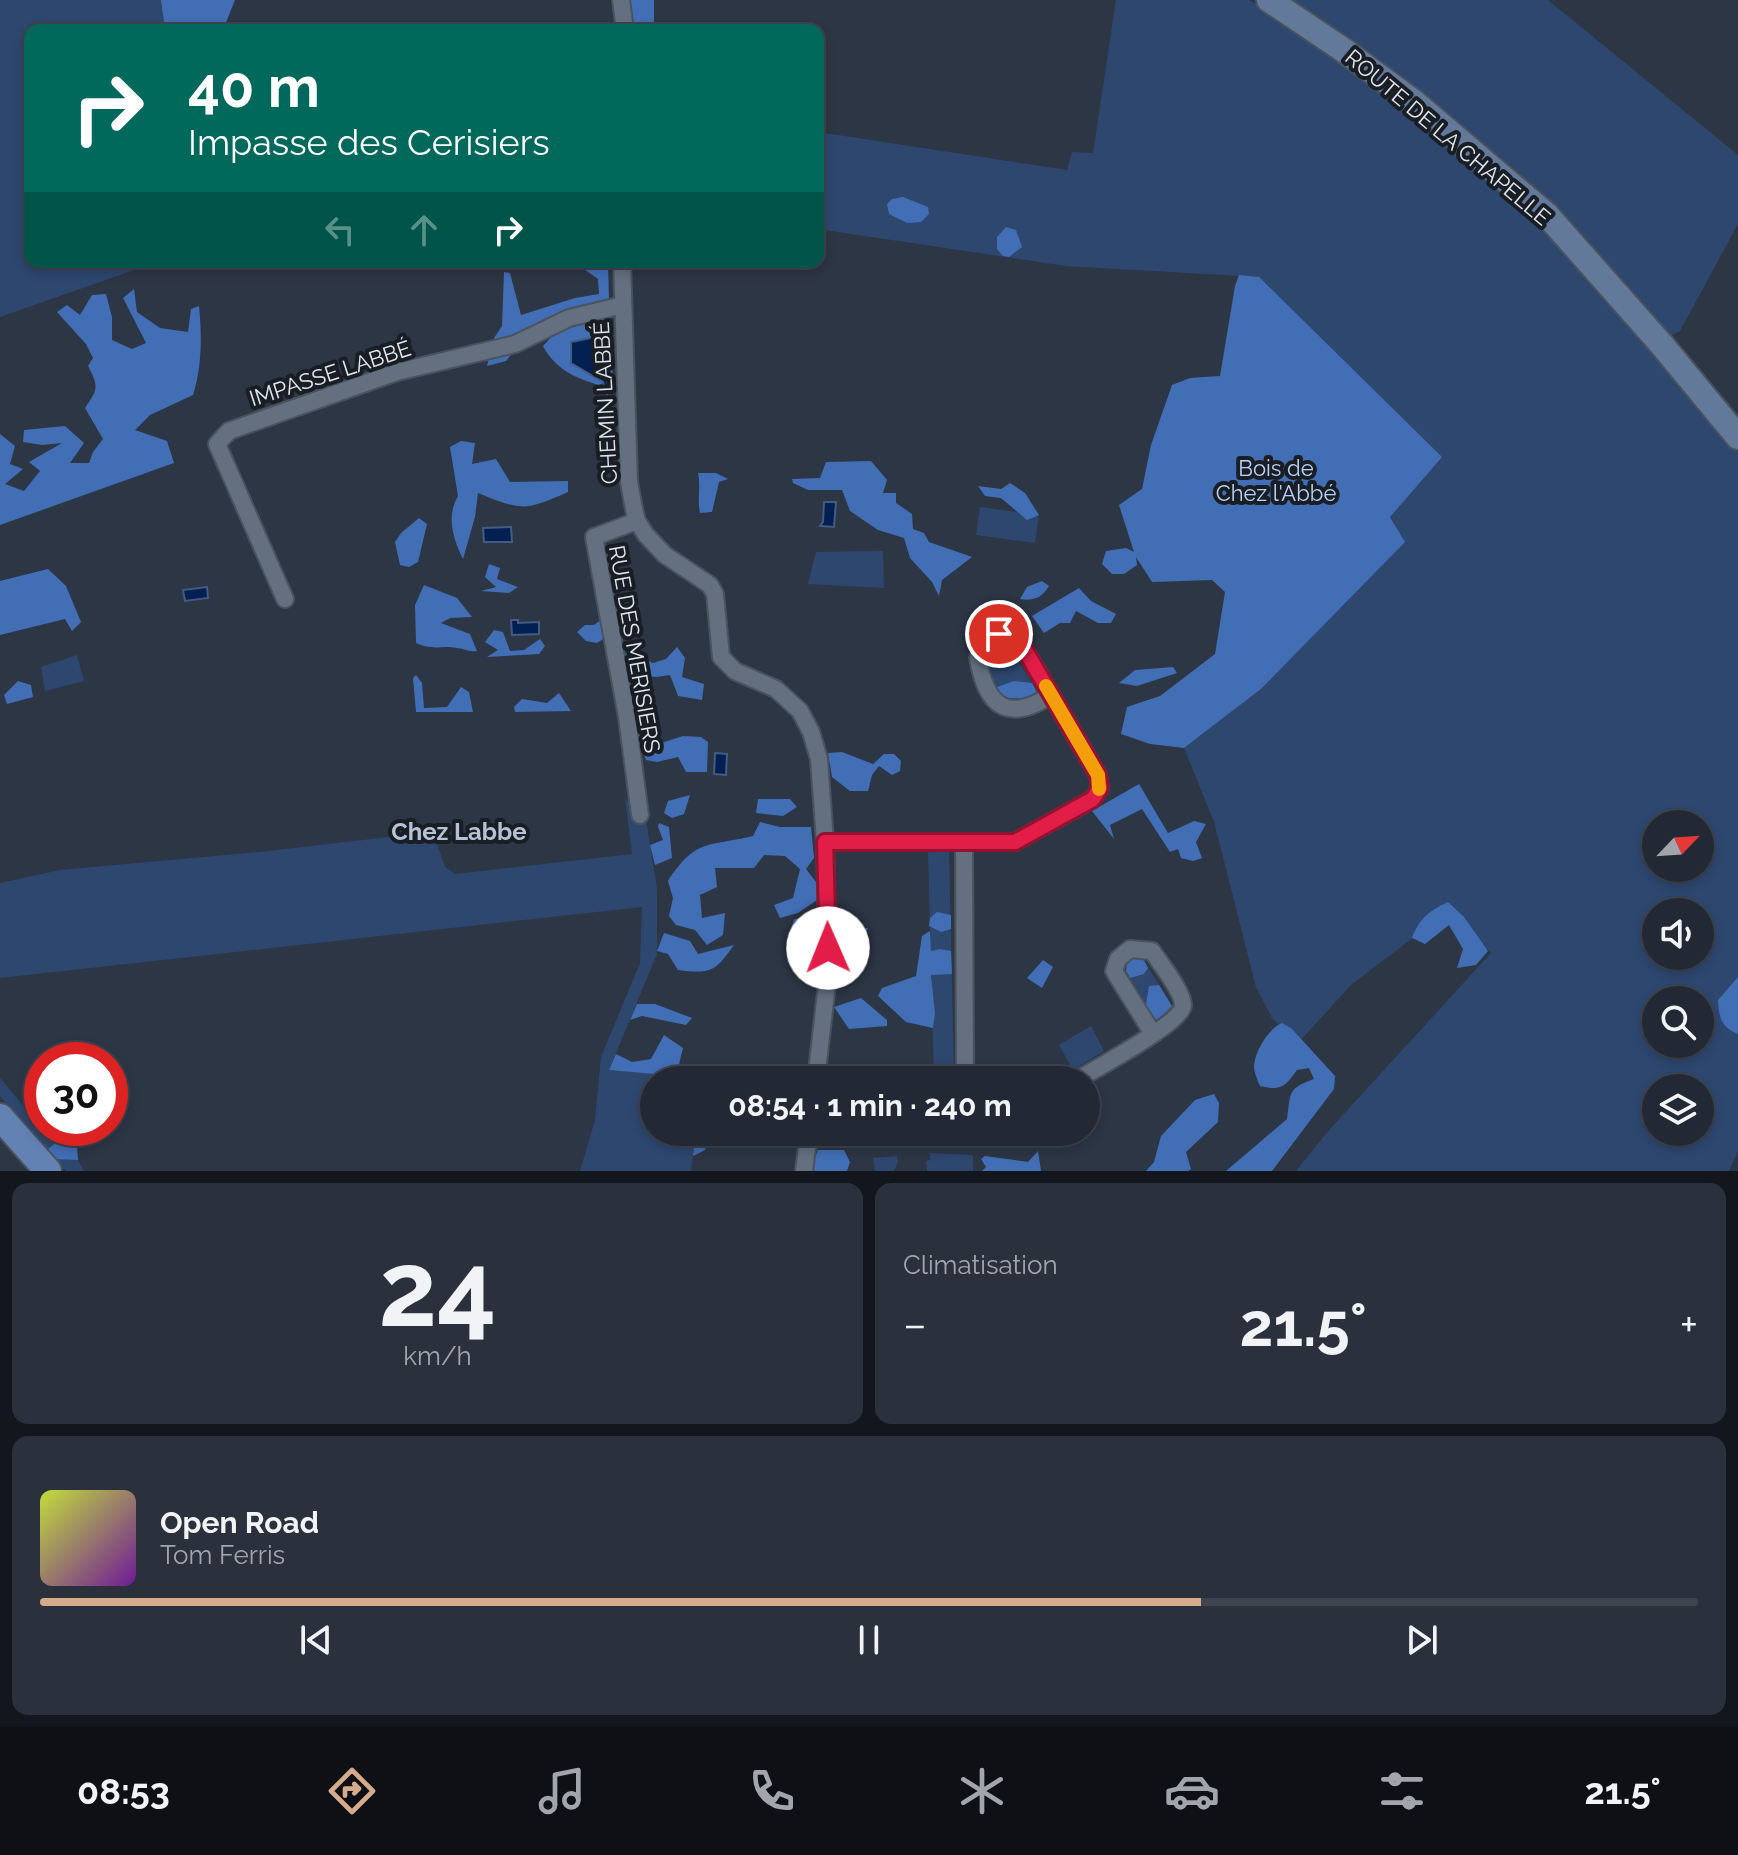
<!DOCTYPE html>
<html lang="fr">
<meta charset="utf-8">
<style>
:root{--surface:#222834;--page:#2a303c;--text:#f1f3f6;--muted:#a2a6ac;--line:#3f444f;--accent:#d6ab8b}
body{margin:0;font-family:Raleway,sans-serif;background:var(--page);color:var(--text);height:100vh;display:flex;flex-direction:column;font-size:30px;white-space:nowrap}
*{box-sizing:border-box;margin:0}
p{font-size:26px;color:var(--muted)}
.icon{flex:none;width:44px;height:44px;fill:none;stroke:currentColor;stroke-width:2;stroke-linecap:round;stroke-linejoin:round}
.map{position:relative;height:1171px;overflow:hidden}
.details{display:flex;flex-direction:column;gap:12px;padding:12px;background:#13161d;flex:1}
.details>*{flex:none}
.banner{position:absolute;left:24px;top:24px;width:800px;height:244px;border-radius:16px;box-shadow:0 4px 12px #0003,0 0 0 2px var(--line);background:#00695c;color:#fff;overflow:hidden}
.needle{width:52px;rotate:65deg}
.buttons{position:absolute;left:1642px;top:810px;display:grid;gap:16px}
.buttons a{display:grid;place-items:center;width:72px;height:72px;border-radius:50%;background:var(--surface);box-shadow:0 4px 12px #0003,0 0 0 2px var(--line);font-size:40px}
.speed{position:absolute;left:24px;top:1042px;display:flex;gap:16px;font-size:40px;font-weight:700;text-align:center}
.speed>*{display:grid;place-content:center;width:104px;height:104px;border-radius:50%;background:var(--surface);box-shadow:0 4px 12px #0003,0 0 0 2px var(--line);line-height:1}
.speed .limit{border:12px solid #d22;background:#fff;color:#111}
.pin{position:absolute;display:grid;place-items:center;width:68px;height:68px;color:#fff;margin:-34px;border:4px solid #fff;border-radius:50%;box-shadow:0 2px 8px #0007}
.me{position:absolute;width:88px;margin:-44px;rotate:359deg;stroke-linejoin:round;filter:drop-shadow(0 0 6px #0008)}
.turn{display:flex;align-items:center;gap:28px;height:168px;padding:0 32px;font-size:36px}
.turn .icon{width:104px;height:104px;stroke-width:2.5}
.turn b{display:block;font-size:56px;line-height:68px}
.lanes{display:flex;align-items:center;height:76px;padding:0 32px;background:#0003;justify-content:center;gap:40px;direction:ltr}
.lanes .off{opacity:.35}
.big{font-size:60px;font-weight:700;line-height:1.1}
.details .tile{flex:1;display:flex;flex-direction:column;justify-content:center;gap:12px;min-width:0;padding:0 28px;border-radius:16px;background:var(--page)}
.details .dial{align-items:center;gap:0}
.dial b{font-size:104px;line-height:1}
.song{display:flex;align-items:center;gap:24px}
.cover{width:96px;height:96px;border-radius:12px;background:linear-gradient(135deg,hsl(70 70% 55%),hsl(280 70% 35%))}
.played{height:8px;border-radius:4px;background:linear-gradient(90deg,var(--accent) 70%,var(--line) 70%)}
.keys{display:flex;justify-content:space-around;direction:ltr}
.heat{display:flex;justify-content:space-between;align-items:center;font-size:44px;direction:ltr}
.details .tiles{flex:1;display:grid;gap:12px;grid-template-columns:1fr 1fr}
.tile:last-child{grid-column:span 2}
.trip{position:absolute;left:640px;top:1066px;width:460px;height:80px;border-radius:40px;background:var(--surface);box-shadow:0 4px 12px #0003,0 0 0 2px var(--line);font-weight:700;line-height:80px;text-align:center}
.tab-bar{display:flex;height:128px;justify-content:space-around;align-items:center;background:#0e1015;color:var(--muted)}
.tab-bar .icon{width:56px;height:56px}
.tab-bar .on{color:var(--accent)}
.tab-bar b{font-size:36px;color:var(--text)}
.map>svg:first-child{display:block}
.green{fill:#2e476f;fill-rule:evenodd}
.forest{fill:#426eb5}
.water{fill:#022051;stroke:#455b81;stroke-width:2}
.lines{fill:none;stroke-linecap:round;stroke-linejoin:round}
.minor-casing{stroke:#4a525e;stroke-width:20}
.secondary-casing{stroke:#4a525e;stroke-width:28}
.primary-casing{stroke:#4a525e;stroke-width:30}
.minor{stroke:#646f80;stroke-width:16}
.secondary{stroke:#63799a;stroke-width:24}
.primary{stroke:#6382b4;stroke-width:26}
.route-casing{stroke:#92132f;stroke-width:20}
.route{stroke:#e11d48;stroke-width:14}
.slow{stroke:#f59e0b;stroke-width:14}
.labels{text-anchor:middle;stroke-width:8;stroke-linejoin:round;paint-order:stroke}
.street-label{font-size:22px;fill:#e0e6f0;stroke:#191e24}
.park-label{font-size:22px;fill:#b9d2f9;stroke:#191e24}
.neighbourhood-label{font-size:24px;font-weight:bold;fill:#b5c1d4;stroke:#191e24}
</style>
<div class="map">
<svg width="1738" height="1171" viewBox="0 0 1738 1171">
<rect width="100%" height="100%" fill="#2d3645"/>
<g class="green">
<path d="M 0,0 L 161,0 L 165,30 L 30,30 L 30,262 L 157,262 L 0,317 Z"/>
<path d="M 1116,0 L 1249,0 L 1326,45 L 1533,213 L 1738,451 L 1738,1151 L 1729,1171 L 1296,1171 L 1330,1129 L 1491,953 L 1448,911 L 1351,985 L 1297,1044 L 1272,1018 L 1256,987 L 1214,822 L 1184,748 L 1261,689 L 1404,541 L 1258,277 L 1066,266 L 818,229 L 818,132 L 1067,170 L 1072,152 L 1093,153 ZM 1656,824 L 1700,824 L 1700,868 L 1656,868 ZM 1656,912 L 1700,912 L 1700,956 L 1656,956 ZM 1656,1000 L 1700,1000 L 1700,1044 L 1656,1044 ZM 1656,1088 L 1700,1088 L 1700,1132 L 1656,1132 Z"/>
<path d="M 1285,0 L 1548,0 L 1738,155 L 1738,224 L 1680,331 L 1670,336 C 1634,295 1600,251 1561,212 C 1480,131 1379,65 1285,0 Z"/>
<path d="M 980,507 L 1039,515 L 1035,543 L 976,535 Z"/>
<path d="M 883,551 L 884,588 L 808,584 L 816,552 Z"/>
<path d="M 1003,643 L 1009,645 L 1037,692 L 1016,703 C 997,696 987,676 986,655 L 997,644 Z"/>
<path d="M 77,655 L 84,681 L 45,691 L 41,667 Z"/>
<path d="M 625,798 L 634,810 L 645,813 L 657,889 L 657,954 L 609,1070 L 702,1078 L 720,1076 L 720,1080 L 654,1080 L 654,1132 L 696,1132 L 691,1171 L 580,1171 L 595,1120 L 601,1057 L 640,963 L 642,907 L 0,978 L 0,883 L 60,870 L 259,852 L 433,832 L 445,867 L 455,874 L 632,854 Z"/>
<path d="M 928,851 L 949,851 L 954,1074 L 957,1076 L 954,1080 L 934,1080 Z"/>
<path d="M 1142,957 L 1172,1006 L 1161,1021 L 1155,1019 L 1126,971 L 1127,963 Z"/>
<path d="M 1091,1026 L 1104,1051 L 1073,1070 L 1059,1045 Z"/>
<path d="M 0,1078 L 42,1128 C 50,1134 65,1131 76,1135 L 78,1160 L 84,1171 L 66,1171 L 0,1096 Z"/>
<path d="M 930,1153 L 973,1155 L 973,1171 L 927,1171 L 926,1161 L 930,1160 Z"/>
<path d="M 897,1156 L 898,1162 L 894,1171 L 875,1171 L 873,1158 Z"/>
</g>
<g class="forest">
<path d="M 161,0 L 235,0 L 223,30 L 165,30 Z"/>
<path d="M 627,0 L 654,0 L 654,30 L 631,30 Z"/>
<path d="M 903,197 L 928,207 L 929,214 L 921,222 L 907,223 L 889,214 L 887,204 L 892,199 Z"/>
<path d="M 1006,227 L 1016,230 L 1022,247 L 1009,257 L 1003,256 L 997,249 L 997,237 Z"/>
<path d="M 599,262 L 608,262 L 609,301 L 578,311 L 598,320 L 597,331 L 591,342 L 611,357 L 613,378 L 599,385 C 575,378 555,369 543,346 L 556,332 L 530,332 L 506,361 L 487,366 L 494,338 L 502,326 L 504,272 L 510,273 L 521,315 L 575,298 L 599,294 L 598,279 L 584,269 Z"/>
<path d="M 1239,275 L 1259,277 L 1442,457 L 1390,517 L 1405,542 L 1261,689 L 1184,748 L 1150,744 L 1121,734 L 1127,707 L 1160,696 L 1215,654 L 1225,592 L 1212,580 L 1152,582 L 1136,557 L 1137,565 L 1124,574 L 1112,574 L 1102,564 L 1106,551 L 1126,548 L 1134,552 L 1119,505 L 1142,489 L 1151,445 L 1172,385 L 1190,378 L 1220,376 L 1235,286 Z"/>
<path d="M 134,289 L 137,312 L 160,328 L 188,332 L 191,309 L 199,306 C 202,336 202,366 193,395 L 150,415 L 135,430 L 167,441 L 174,463 L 0,525 L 0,434 L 15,446 L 10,464 L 23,469 L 5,484 L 24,491 L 40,471 L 29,462 L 62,443 L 42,445 L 23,442 L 24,430 L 65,426 L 84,443 L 70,463 L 89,463 L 93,452 L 103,439 L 85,408 C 98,389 99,387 88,366 L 93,358 L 86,344 L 57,312 L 67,305 L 80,315 L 92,295 L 106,294 L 112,317 L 112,340 L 132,349 L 146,343 L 123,298 Z"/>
<path d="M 612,406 L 620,409 L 620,424 L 596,422 L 594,409 Z"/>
<path d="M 461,441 L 475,443 L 472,464 L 496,459 L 510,482 L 568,481 L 568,492 C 525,511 522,511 478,493 L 475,517 L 463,559 C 453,539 446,516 458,496 L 450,447 Z"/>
<path d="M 871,461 L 887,480 L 883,493 L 896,493 L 896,503 L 912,514 L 913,529 L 924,533 L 929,542 L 972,557 L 942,580 L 939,596 L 932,582 L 910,558 L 904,538 L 878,530 L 850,511 L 842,490 L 808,490 L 793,483 L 792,479 L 820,478 L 826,462 Z"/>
<path d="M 698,473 L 716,473 L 728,479 L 719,482 L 712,512 L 700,513 C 697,499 701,487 698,473 Z"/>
<path d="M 1010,483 L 1025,493 L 1039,515 L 1027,520 L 1001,498 L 985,496 L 978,486 L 1001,489 Z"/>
<path d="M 419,518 L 427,524 L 418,562 L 409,567 L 400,565 L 395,542 L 401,533 Z"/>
<path d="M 489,564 L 500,568 L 497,579 L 518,587 L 509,593 L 481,591 L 496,587 L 485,577 Z"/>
<path d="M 48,569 L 66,586 L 81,622 L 72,631 L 65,619 L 0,635 L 0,581 Z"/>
<path d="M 1042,581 L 1049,586 C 1042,598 1033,601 1020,599 L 1027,587 Z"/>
<path d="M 424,585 L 457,598 L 472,617 L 450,618 L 441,623 L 470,634 L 477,651 C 468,652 466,649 457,648 C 441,645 434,651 416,643 L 415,605 Z"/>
<path d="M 1079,588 L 1091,601 L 1116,614 L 1111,623 L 1098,623 L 1076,611 L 1070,623 L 1060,623 L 1044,633 L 1032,616 Z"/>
<path d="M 601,620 L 603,639 L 597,643 L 586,641 L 577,632 L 585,625 L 594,625 Z"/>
<path d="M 494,630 L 503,632 L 510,651 L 524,650 L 540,639 L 545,646 L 539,654 L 487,657 L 498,650 L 485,642 Z"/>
<path d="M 677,647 L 685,658 L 682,677 L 704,684 L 702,700 L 678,696 L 670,675 L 656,677 L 628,674 L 623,658 L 627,651 L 653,663 L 666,659 Z"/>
<path d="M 1173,667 L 1177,673 L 1137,686 L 1119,683 L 1135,670 Z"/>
<path d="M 416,675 L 422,683 L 424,708 L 447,707 L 461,687 L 469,692 L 473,712 L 416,712 L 413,678 Z"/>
<path d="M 18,681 L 31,685 L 33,697 L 7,704 L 4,695 Z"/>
<path d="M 1014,681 L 1032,683 L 1037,692 L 1030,698 L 1004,698 L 997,687 Z"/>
<path d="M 559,693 L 571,711 L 515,712 L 514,707 L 522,699 L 547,703 Z"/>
<path d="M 683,736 L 701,737 L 708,742 L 707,772 L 686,772 L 678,757 L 657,762 L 646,760 L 644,754 L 649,747 Z"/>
<path d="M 842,752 L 873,764 L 884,754 L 894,754 L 901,761 L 900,771 L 892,775 L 879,766 L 872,775 L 868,791 L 850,791 L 832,777 L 828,753 Z"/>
<path d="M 1139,784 L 1168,833 L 1194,821 L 1206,824 L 1196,842 L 1202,858 L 1193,861 L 1181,858 L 1178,849 L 1170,852 L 1142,809 L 1110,825 L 1114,839 L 1092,811 Z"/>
<path d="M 690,795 L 684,814 L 672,818 L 664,813 L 668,801 Z"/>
<path d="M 758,799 L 790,799 L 797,807 L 783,816 L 756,813 Z"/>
<path d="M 760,822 L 780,827 L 811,827 L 814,858 L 806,869 L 816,882 L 817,900 L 798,913 L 780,918 L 774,905 L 793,898 L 800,869 L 785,856 L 764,855 L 754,868 L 715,868 L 717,887 L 700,895 L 702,918 L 725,913 L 723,935 L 707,945 L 695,930 L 676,925 L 669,916 L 673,898 L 668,881 C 696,838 707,847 753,836 Z"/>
<path d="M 659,823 L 669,827 L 672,858 L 655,865 L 650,845 L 663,840 L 658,827 Z"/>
<path d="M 1448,902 L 1464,917 L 1488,951 L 1476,965 L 1457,968 L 1463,949 L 1449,925 L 1425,944 L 1412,938 C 1419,919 1429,911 1448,902 Z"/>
<path d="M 937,912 L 951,915 L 951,929 L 941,932 L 929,926 L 930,918 Z"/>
<path d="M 814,918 L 814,967 L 804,971 L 787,962 L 790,948 L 787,943 L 794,919 Z"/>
<path d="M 868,928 L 860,945 L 849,954 L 858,961 L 857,974 L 843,980 L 836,979 L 836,930 Z"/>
<path d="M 930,931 L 931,951 L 940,949 L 951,951 L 952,974 L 931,975 L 935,1014 L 933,1028 L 906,1022 L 878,996 L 882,988 L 916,976 L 922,936 Z"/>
<path d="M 664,933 L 690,941 L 698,954 L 734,945 C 715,972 711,974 678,970 L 668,954 L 657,951 Z"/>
<path d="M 1137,956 L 1142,957 L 1148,968 L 1144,974 L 1130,978 L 1126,971 L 1127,963 Z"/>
<path d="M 1043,960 L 1053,967 L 1042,988 L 1027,978 Z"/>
<path d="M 1738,977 L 1738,1034 C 1721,1027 1719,1018 1718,1000 Z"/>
<path d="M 1159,985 L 1172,1006 L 1173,1012 L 1161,1021 L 1149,1016 L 1146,1005 L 1149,986 Z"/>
<path d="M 861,998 L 887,1020 L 887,1026 L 849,1029 L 834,1007 Z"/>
<path d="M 637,1004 L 655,1004 L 692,1018 L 686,1025 L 642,1016 L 630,1020 Z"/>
<path d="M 1282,1023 L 1292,1029 L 1335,1076 L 1334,1089 L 1272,1171 L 1226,1171 L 1287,1119 C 1291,1092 1287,1089 1314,1079 L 1309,1068 L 1297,1070 C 1285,1087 1281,1091 1260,1086 C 1258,1081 1254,1072 1254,1067 C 1254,1052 1269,1028 1282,1023 Z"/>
<path d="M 664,1035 L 683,1048 L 676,1076 L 609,1070 L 616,1054 L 632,1062 L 651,1059 Z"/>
<path d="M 1214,1094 L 1219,1103 L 1218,1122 L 1186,1152 L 1191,1169 L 1188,1171 L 1146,1171 L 1154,1162 L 1161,1136 L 1195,1100 Z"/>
<path d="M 64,1130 L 76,1135 L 78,1160 L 55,1159 L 47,1150 L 54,1144 L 54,1131 Z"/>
<path d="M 696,1132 L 709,1132 L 705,1150 L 693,1156 Z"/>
<path d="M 818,1150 L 844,1150 L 850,1162 L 847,1171 L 814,1171 L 813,1162 Z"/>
<path d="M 1038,1151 L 1041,1171 L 982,1171 L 986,1167 L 981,1159 L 985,1156 L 1028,1162 Z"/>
</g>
<g class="water">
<path d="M 591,338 L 609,350 L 607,395 L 603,382 L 571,363 L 571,342 Z"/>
<path d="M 824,502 L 836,502 L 834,527 L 820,526 L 823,522 Z"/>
<path d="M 511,527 L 512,542 L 484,542 L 483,528 Z"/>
<path d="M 207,587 L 208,598 L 185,601 L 183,590 Z"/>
<path d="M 511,620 L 518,620 L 518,623 L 539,622 L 539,634 L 512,635 Z"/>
<path d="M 715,753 L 727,754 L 726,775 L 714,774 Z"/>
</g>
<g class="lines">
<g class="minor-casing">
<g id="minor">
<path d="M 621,0 L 625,30"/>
<path d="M 622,262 L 629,482 L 634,509 L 637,521 L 646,535 L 665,555 L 710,585 L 715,594 L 721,657 L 735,671 L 776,689 L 800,711 L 811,732 L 819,759 L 825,842 L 828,975 L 816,1080"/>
<path d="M 637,521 L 594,537 L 627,717 L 640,815"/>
<path d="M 285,599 L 217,444 L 229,431 L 397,372 L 515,344 L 569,318 L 623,305"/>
<path d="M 825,842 L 1015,842 L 1093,799 L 1100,788 L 1098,775 L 1019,640 C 1000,627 986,639 978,658 C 986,707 1008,723 1051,695"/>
<path d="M 964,842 L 965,1080"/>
<path d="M 1077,1080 C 1095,1069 1183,1022 1183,1005 C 1183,992 1160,963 1152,951 L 1130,949 L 1118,959 L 1114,971 L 1153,1034"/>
<path d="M 804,1171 L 809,1132"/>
</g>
</g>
<g class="secondary-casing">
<path id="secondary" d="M 1269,0 L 1342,49 L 1414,102 L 1547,215 L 1662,345 L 1738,437"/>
</g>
<g class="primary-casing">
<path id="primary" d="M 0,1117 L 48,1171"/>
</g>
<use href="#minor" class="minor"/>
<use href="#secondary" class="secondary"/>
<use href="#primary" class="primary"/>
</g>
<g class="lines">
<g class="route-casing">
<path id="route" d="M 828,948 L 825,842 L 1015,842 L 1093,799 L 1100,788 L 1098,775 L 1019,640 L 1010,634 L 999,634"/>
</g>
<use href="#route" class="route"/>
<path class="slow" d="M 1046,686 L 1098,775 L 1099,789"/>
</g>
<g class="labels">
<g class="street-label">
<text transform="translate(1448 137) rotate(40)" y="8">ROUTE DE LA CHAPELLE</text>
<text transform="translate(330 373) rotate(-18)" y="8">IMPASSE LABBÉ</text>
<text transform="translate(605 403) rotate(-93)" y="8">CHEMIN LABBÉ</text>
<text transform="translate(635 649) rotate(80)" y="8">RUE DES MERISIERS</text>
</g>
<g class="park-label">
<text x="1276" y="476">Bois de<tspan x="1276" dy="25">Chez l'Abbé</tspan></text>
</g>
<g class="neighbourhood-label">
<text x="459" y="840">Chez Labbe</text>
</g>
</g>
</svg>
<div class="buttons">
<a><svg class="needle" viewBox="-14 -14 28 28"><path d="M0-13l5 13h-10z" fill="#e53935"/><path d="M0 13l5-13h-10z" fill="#a2a6ac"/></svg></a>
<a><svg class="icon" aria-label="sound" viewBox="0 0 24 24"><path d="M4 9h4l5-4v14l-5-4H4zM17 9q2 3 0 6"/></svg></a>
<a><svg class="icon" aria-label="search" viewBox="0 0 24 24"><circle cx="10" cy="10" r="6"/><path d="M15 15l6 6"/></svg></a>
<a><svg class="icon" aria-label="layers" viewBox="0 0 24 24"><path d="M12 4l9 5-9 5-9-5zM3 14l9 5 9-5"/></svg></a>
</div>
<div class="speed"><div class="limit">30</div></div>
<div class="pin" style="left:999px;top:634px;background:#d93025"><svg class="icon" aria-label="arrive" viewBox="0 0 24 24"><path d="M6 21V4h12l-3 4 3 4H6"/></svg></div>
<svg class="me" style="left:828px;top:948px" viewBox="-20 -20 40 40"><circle r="19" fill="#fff"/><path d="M0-13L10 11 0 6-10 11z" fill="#e11d48"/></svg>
<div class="trip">08:54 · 1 min · 240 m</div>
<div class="banner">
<div class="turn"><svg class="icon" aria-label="right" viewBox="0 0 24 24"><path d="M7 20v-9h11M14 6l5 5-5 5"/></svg><div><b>40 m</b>Impasse des Cerisiers</div></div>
<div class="lanes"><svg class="icon off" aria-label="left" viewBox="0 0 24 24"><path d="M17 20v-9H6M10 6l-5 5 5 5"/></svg><svg class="icon off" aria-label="ahead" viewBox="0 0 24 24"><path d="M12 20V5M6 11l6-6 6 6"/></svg><svg class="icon" aria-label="right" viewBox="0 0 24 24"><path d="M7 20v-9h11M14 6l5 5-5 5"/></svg></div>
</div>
</div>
<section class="details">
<div class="tiles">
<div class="tile dial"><b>24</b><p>km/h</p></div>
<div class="tile"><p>Climatisation</p>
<div class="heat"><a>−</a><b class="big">21.5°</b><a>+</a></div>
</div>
<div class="tile">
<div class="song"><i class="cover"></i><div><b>Open Road</b><p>Tom Ferris</p></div></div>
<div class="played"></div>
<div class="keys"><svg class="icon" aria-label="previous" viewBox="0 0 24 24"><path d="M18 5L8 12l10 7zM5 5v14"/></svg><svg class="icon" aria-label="pause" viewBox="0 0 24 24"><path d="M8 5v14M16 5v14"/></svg><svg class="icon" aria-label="next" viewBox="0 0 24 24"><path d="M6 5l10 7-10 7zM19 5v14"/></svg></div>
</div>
</div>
</section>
<nav class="tab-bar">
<b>08:53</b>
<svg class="icon on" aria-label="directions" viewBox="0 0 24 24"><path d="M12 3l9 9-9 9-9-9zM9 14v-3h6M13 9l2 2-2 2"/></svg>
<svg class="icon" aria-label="music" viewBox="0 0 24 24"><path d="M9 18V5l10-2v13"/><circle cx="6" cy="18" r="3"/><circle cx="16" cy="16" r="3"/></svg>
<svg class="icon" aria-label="phone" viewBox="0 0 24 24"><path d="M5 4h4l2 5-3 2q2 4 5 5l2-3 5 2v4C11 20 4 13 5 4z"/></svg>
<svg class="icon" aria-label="climate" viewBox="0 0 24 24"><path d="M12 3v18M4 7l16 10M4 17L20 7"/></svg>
<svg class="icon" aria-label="car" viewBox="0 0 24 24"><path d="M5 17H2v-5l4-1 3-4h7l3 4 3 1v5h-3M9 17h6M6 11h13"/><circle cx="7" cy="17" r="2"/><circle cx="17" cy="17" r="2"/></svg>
<svg class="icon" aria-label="filters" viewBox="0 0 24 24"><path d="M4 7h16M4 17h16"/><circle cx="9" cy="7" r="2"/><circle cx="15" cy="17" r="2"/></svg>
<b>21.5°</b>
</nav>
